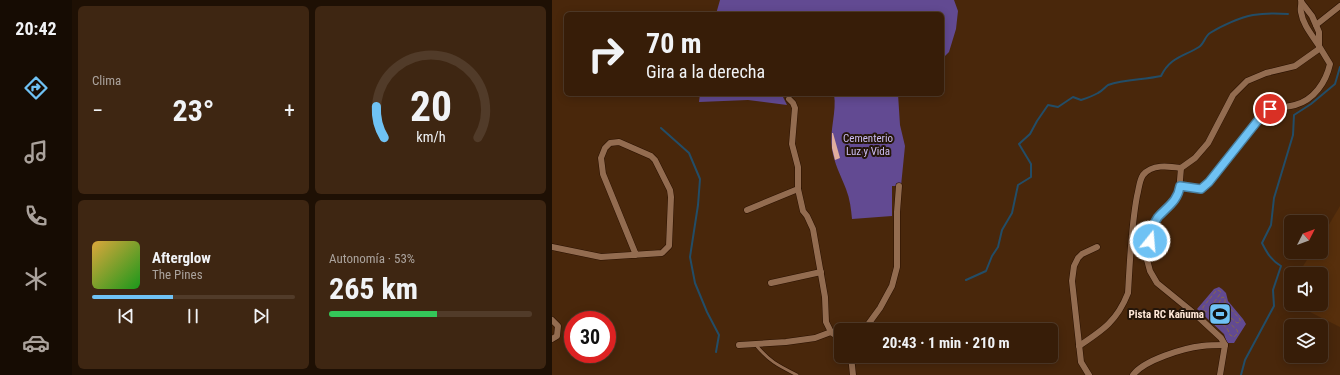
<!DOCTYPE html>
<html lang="es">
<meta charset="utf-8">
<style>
:root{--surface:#371d08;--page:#3e2612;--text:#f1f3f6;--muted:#aaa29c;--line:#513b29;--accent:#6fc2f4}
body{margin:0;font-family:"Roboto Condensed",sans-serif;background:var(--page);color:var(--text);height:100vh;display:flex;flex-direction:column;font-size:15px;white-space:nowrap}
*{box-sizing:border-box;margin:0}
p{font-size:13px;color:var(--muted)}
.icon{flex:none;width:22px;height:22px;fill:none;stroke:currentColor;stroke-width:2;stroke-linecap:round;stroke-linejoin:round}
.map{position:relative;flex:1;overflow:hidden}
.side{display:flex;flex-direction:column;gap:6px;padding:6px;background:#1e1004;width:480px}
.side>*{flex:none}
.hud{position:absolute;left:12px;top:12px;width:380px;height:84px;border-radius:6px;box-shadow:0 2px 10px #0003,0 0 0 1px var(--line);background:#371d08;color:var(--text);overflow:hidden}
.needle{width:26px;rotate:48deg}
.controls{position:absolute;left:732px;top:215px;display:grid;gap:8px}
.controls a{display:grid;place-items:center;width:44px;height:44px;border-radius:6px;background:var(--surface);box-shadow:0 2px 10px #0003,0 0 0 1px var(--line);font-size:20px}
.speed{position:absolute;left:12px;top:311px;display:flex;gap:8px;font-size:20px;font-weight:700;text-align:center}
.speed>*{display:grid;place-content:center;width:52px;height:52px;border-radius:50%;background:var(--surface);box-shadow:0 2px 10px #0003,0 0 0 1px var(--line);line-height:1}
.speed .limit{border:6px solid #d22;background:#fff;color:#111}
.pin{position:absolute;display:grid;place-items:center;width:34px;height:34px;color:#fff;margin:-17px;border:2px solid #fff;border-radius:50%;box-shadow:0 1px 4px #0007}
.me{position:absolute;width:44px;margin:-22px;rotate:17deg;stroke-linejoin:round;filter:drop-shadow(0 0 3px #0008)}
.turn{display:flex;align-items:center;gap:14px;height:84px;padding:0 16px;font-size:18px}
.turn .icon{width:52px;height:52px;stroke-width:2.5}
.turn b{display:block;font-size:28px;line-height:34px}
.big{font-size:30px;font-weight:700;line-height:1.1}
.side .tile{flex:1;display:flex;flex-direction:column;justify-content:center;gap:6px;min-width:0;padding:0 14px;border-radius:6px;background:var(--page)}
.side .dial{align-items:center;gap:0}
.dial svg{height:104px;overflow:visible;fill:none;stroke:var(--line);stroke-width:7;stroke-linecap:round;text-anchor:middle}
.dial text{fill:var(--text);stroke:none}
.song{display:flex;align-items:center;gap:12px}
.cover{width:48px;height:48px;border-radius:6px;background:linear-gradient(135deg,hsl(40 70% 55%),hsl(120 70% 35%))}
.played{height:4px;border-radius:2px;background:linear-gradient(90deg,var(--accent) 40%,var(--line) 40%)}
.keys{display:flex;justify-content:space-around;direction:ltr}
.heat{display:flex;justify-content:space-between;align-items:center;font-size:22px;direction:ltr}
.charge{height:6px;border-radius:3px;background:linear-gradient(90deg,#34c759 53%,var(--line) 0)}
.side .tiles{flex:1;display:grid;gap:6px;grid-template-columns:repeat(2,1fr)}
.trip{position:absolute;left:282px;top:323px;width:224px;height:40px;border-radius:6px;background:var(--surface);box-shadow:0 2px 10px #0003,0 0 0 1px var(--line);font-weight:700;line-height:40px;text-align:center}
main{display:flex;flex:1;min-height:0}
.dock{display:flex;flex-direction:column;width:72px;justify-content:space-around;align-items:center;background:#160c03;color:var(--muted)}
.dock .icon{width:28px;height:28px}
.dock .current{color:var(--accent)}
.dock b{font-size:18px;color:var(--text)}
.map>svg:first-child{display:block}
.built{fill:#572f0c}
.green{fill:#624a92}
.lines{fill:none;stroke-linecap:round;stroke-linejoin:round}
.stream{stroke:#234d67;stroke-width:2}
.building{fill:#e1ad9e}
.lane-casing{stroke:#2a1100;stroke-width:4}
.street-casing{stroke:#2a1100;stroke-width:7}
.path{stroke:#85674f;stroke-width:1;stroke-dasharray:4 2;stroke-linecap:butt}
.lane{stroke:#936c50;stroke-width:3}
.street{stroke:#936c50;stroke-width:6}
.route-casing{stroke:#487e9f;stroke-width:10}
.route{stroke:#6fc2f4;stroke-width:7}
.labels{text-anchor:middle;stroke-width:4;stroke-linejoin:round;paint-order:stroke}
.park-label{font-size:11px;fill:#cbbdf2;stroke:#241509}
.poi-label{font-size:11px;font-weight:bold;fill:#ffe8d8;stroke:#241509;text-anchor:end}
</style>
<main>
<nav class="dock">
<b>20:42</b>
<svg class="icon current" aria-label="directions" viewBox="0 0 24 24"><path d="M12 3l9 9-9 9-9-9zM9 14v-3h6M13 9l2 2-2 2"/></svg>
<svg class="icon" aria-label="music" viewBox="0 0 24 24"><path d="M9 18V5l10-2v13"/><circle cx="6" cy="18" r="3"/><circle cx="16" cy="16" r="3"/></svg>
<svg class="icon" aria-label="phone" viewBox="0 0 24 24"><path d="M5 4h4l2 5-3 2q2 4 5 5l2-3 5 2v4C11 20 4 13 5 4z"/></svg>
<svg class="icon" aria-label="climate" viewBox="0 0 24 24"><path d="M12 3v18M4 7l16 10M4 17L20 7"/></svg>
<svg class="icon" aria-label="car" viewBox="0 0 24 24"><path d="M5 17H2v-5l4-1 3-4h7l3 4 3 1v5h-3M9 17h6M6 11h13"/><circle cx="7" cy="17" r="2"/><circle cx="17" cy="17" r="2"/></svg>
</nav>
<section class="side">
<div class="tiles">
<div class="tile"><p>Clima</p>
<div class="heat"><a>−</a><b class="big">23°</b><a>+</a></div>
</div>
<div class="tile dial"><svg viewBox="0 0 100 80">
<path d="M14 69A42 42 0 1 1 86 69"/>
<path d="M14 69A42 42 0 0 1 8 45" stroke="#6fc2f4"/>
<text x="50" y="56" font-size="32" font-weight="700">20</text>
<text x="50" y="72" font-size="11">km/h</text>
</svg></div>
<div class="tile">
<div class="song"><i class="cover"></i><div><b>Afterglow</b><p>The Pines</p></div></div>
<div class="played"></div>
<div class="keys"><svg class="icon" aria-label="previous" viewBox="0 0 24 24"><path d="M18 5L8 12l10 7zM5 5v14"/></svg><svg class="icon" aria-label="pause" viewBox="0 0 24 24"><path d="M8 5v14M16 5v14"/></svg><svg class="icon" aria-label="next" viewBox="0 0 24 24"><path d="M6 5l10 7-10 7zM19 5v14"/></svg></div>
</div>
<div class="tile"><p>Autonomía · 53%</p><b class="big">265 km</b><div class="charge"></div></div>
</div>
</section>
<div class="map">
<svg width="788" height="375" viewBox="0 0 788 375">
<rect width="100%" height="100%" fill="#49270b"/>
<g class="built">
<path d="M 788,206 L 788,327 L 742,304 L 769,304 L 769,274 L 746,274 L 760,252 L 769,252 L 769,238 Z"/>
<path d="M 739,285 L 739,302 L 731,297 Z"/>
</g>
<g class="green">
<path d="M 168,0 L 402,0 L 406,11 L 404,29 L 397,52 L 393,56 L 390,56 L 390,14 L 164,14 Z"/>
<path d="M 148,94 L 237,94 L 231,97 L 235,105 L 196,100 L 147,102 Z"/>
<path d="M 282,94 L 346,94 L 348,125 L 353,146 L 349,186 L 340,186 L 340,216 L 300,219 C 299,209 298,199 294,189 C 289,176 282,163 280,149 C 277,131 285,112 282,94 Z"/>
<path d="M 667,287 L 670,289 L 674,293 L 676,301 L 691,319 L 694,324 L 682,343 L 675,343 L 672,334 L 645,309 L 662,289 Z"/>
</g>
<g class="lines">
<g class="stream">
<path d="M 109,128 L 137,153 L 148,179 L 146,205 L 138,257 L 143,283 L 155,312 L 167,335 L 164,352"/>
<path d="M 414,280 L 434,271 L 440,256 L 446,247 L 450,230 L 460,213 L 466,185 L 479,177 L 479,164 L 467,144 L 478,134 L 485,121 L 496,105 L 506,107 L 521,97 L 529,100 C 535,98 541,96 546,93 C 550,91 553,87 556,85 C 573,79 591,80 609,76 C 618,57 631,57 647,47 C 652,44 653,36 658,33 C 669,26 689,17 701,15 C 713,13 724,13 736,14"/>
<path d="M 689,375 L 693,360 L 722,306 L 721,290 L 729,266 C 719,260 715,253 710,243 L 719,225 L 722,198 L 741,135 L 742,115 L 759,104 L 783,84 L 788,67"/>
</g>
</g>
<path class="building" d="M 280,133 L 281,133 L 288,158 L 283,160 L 280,148 Z"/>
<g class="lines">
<g class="lane-casing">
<path id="lane" d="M 203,344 C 217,361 225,365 245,375"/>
</g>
<g class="street-casing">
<g id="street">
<path d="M 764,25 L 788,6"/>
<path d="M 237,99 L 241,103 L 243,108 L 240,144 L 246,167 L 246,189 L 251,211 L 255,216 L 261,229 L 273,297 L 274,322 L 279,332 L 289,339"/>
<path d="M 629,168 L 627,192 L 620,204 L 606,218 L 601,226 L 594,256 L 598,271 L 605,283 L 643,314 L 669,338 L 673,345 L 668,375"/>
<path d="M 628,186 L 649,189 L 657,182 L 711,114 C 721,107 732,108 743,105 C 762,100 774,82 778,64 L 767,46 L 767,32 L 760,16 L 750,3"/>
<path d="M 195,210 L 246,189"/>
<path d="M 0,247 L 49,257 L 110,253 L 117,246 L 119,197 L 118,190 L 103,160 L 99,156 L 67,142 L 58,143 L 53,148 L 49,158 L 51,174 L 84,255"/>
<path d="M 219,283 L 269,272"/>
<path d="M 0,320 L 6,326 L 5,336 L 0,339"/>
<path d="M 312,330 L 328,308 L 340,286 L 345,267 L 345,212 L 347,186"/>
<path d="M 187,345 L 234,342 L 263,338 L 279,332"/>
<path d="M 527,346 C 551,330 565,321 576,293 C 578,261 579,228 585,196 C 587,189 587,181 591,175 C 600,164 616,166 629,168 L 643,158 L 656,143 L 681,95 L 695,81 L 714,73 L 743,66 L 767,49 L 767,46 C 760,35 751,25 749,12 C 748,8 750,4 749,0"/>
<path d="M 299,356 L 301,375"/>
<path d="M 537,375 L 529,362 L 520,281 L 522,266 L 526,258 L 530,254 L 545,247"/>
<path d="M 581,375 C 592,360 632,348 650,346 C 658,345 665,345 673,345"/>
</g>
</g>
<path class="path" d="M 666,290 L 669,292 L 668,294 L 658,308 L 668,310 L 668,316 L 670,317 L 674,312 L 671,308 L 666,305 L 670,297 L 673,298 L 673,303 L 688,319 L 688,322 L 685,323 L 678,317 L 675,318 L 674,320 L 685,330 L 686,333 L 682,337 L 678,335 L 675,328 L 668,322 L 660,315 L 651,310 L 651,307 L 664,291 Z"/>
<use href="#lane" class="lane"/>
<use href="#street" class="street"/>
</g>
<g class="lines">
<g class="route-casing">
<path id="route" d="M 598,241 C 599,233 601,224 606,217 C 615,207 626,201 628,186 L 649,189 L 657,182 L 711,114 L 718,109"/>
</g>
<use href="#route" class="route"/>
</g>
<defs>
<g id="stadium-square" transform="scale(1.15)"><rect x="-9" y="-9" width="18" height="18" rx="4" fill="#6fc2f4" stroke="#241509"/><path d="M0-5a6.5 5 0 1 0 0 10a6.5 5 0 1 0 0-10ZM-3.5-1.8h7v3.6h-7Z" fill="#111"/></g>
</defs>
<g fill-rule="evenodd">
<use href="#stadium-square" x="668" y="314"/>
</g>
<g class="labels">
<g class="park-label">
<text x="316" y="142">Cementerio<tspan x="316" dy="13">Luz y Vida</tspan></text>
</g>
<g class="poi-label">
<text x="652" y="318">Pista RC Kañuma</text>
</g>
</g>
</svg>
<div class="controls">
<a><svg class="needle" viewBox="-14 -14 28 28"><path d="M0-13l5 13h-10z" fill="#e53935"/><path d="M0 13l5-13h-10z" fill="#aaa29c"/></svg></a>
<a><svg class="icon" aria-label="sound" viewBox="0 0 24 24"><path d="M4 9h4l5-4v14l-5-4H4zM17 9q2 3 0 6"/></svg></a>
<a><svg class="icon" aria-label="layers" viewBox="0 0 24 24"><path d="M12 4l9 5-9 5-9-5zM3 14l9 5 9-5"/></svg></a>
</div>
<div class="speed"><div class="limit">30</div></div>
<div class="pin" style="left:718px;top:109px;background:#d93025"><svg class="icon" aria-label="arrive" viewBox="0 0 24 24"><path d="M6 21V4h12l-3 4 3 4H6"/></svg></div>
<svg class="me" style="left:598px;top:241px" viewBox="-20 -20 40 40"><circle r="17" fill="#6fc2f4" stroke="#fff" stroke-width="3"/><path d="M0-11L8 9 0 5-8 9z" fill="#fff"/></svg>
<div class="trip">20:43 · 1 min · 210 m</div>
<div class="hud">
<div class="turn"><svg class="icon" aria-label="right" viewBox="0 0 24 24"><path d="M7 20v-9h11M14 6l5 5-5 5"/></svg><div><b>70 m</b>Gira a la derecha</div></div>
</div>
</div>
</main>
